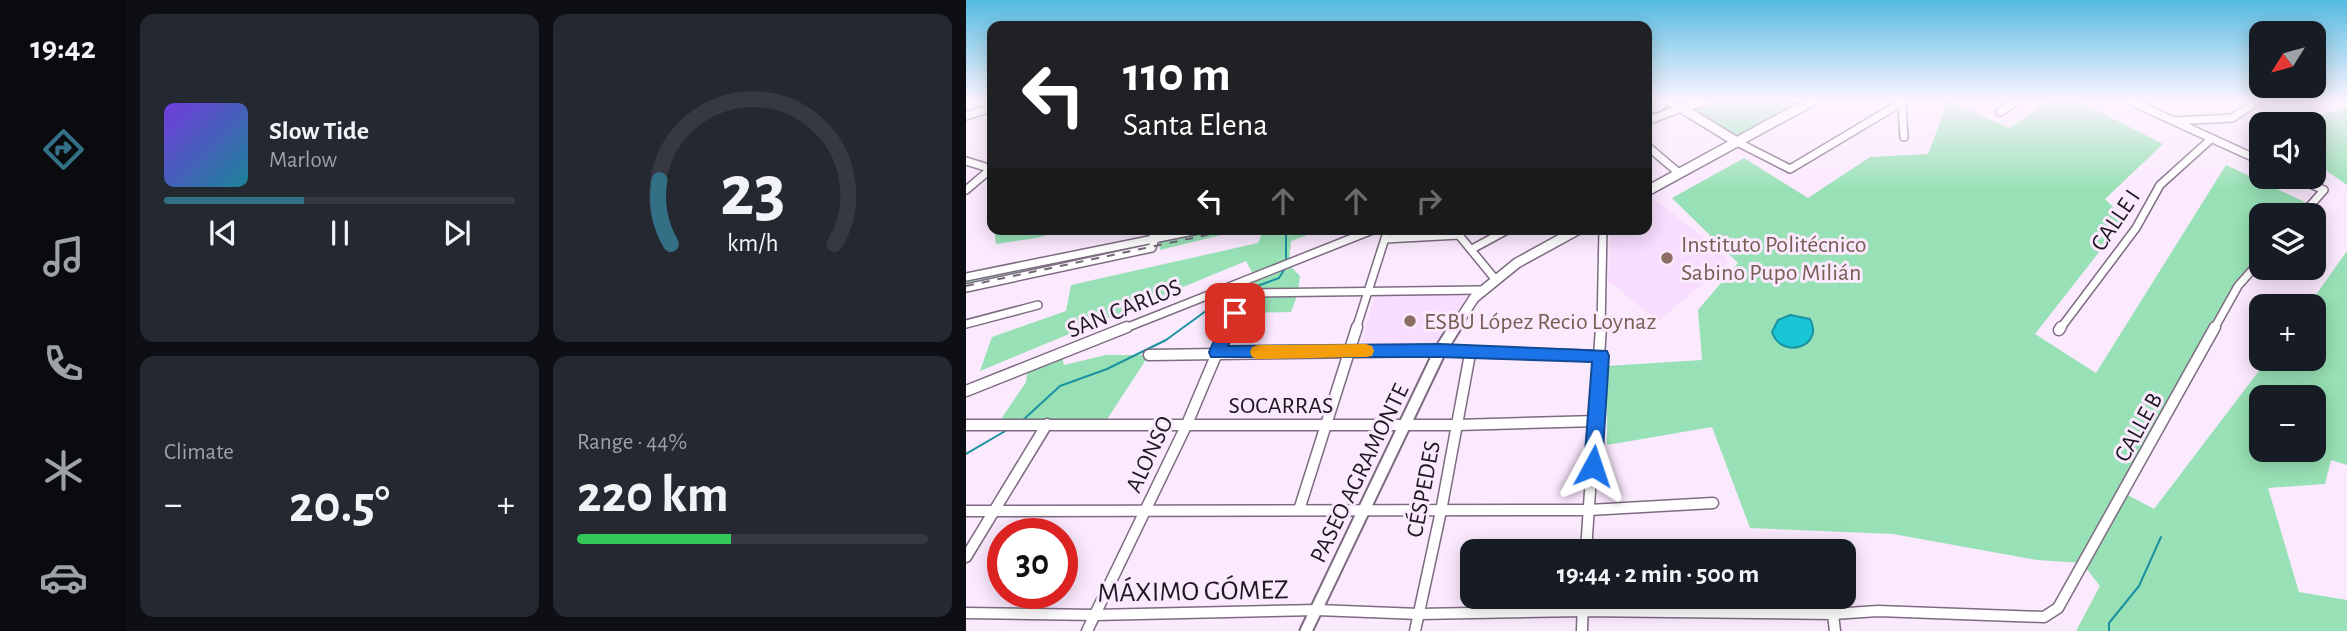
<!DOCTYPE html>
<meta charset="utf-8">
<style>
:root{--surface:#171b24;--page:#242831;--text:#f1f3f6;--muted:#9ea1a6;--line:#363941;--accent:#337086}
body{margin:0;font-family:"Alegreya Sans",sans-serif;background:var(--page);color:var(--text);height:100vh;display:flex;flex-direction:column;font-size:26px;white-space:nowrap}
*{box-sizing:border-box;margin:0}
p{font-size:23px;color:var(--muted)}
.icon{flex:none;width:38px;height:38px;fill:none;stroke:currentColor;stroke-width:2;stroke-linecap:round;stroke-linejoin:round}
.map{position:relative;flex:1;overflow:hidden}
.side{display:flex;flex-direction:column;gap:14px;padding:14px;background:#0d0f14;width:840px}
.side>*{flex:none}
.banner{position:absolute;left:21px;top:21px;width:665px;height:214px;border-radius:14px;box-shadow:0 4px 18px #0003;background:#202124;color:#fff;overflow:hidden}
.needle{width:46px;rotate:233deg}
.controls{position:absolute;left:1283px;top:21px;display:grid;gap:14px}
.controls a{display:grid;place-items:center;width:77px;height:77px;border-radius:14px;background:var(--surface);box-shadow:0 4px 18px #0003;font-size:35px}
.speed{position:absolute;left:21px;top:518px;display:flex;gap:14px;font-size:35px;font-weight:700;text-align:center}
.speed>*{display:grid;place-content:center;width:91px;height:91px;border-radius:50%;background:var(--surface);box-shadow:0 4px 18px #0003;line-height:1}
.speed .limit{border:10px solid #d22;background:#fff;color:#111}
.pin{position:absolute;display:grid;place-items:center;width:60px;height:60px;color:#fff;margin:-30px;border-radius:14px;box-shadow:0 4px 10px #0006}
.me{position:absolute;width:77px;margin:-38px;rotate:5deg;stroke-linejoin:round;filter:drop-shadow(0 0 5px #0008)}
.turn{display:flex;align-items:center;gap:24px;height:147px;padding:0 21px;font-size:32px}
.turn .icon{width:91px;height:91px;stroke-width:2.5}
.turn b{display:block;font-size:49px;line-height:60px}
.lanes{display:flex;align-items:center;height:66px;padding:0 21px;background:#0003;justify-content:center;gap:35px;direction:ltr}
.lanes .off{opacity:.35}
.big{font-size:52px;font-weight:700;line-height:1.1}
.side .widget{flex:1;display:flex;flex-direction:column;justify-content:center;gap:10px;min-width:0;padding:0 24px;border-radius:14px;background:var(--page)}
.side .dial{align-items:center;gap:0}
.dial svg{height:182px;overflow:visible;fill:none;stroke:var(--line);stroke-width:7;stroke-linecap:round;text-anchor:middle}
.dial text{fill:var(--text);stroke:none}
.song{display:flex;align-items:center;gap:21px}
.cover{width:84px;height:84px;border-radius:10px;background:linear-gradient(135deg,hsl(260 70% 55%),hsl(190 70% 35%))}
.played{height:7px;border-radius:4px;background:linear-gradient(90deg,var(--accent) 40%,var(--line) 40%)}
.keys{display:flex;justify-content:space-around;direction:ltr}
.heat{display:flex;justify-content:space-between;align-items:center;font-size:38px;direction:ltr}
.charge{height:10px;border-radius:5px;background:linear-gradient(90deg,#34c759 44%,var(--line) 0)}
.side .tiles{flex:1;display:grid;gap:14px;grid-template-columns:repeat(2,1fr)}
.trip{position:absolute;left:494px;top:539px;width:396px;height:70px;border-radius:14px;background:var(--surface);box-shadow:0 4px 18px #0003;font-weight:700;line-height:70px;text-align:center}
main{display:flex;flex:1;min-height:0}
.tabs{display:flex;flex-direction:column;width:126px;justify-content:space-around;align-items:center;background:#090b0e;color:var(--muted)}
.tabs .icon{width:49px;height:49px}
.tabs .current{color:var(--accent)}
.tabs b{font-size:32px;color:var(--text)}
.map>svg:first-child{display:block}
.built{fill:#f8ddfe}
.green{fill:#98e1b6;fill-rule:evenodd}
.water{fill:#18c6d6;stroke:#1a92a0;stroke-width:2}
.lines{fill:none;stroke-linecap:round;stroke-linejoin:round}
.stream{stroke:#1a92a0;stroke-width:2}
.minor-far1-casing{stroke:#7e6b82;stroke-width:10}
.minor-casing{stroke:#7e6b82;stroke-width:13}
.tertiary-far1-casing{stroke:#7e6b82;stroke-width:12}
.tertiary-casing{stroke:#7e6b82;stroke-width:15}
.minor-far1{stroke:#fff;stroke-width:7}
.minor{stroke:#fff;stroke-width:10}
.tertiary-far1{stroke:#fff;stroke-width:9}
.tertiary{stroke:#fff;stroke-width:11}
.rail{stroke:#736776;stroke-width:2;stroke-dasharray:8 8;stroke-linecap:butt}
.route{fill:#1a73e8;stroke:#114b97;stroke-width:2}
.slow{fill:#f59e0b}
.education-dot{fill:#8d6e63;stroke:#fbe9fe;stroke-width:2.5}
.labels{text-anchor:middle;stroke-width:6;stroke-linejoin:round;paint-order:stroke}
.street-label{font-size:24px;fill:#1f1721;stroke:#fbe9fe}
.education-label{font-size:24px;fill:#785e54;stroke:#fbe9fe;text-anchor:start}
.near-street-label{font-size:28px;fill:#1f1721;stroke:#fbe9fe}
</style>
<main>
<nav class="tabs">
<b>19:42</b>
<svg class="icon current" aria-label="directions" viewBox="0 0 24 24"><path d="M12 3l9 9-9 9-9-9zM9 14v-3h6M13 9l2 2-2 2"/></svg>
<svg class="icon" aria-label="music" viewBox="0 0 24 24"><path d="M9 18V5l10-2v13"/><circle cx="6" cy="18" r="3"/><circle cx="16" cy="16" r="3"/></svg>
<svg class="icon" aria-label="phone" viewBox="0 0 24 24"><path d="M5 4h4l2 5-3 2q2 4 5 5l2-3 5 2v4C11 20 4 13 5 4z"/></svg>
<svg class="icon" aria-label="climate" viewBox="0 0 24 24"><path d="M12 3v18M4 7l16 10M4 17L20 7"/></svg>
<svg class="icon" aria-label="car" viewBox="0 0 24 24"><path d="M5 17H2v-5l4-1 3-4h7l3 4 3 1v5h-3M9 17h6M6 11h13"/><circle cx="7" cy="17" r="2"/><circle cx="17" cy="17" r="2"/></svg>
</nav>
<section class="side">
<div class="tiles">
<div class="widget">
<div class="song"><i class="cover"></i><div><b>Slow Tide</b><p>Marlow</p></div></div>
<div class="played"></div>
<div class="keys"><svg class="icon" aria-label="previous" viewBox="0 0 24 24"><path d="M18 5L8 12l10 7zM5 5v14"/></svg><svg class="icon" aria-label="pause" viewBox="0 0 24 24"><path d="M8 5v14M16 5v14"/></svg><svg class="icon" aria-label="next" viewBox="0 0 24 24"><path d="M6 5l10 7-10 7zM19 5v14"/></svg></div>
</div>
<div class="widget dial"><svg viewBox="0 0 100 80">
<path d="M14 69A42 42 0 1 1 86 69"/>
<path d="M14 69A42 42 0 0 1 9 41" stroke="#337086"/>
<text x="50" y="56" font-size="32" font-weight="700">23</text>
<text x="50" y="72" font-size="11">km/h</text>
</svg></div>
<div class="widget"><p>Climate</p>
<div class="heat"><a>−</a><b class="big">20.5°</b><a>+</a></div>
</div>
<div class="widget"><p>Range · 44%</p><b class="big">220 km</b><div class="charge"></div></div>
</div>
</section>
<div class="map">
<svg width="1381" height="631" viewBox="0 0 1381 631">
<rect width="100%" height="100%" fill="#fbe9fe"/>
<g class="built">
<path d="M 683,195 L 757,253 L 762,263 L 692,321 L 642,281 L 645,229 L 681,229 L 681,197 Z"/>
<path d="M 409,295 L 495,295 L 502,296 L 470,347 L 394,347 Z"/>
</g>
<g class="green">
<path d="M 756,101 L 839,101 L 770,138 L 727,110 Z"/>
<path d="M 982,101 L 1043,128 L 1083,101 L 1112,101 L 1197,144 L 1139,199 L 1159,219 L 1069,334 L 1130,373 L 1260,165 L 1345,205 L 1336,215 L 1295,215 L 1295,260 L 1272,286 L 1158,493 L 1188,509 L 1302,359 L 1348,359 L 1348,306 L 1342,306 L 1381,251 L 1381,465 L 1365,460 L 1359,484 L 1302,488 L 1333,592 L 1381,600 L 1381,631 L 1110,631 L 1134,586 L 1116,563 L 1071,560 L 927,534 L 784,528 L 746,427 L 641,445 L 641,366 L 736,360 L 732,310 L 772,263 L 706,198 L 778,158 L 842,198 L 904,157 L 962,154 ZM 1295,397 L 1348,397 L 1348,450 L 1295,450 Z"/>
<path d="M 1381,107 L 1381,185 L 1348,162 L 1348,124 L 1326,124 Z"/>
<path d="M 28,229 L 105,229 L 70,238 L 30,244 Z"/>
<path d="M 251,229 L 280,229 L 194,250 L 193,242 Z"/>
<path d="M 298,229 L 358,229 L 325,241 L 323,265 L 334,276 L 332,293 L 325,312 L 269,313 L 281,283 L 289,278 L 280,261 L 14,371 L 26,337 L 100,311 L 105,285 L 292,243 Z"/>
<path d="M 189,239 L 189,245 L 0,288 L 0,277 Z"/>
<path d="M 95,353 L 98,365 L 140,355 L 183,355 L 138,424 L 31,425 L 60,382 L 62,366 Z"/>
</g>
<path class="water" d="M 824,315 L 844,319 C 859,347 815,360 806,332 L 812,320 Z"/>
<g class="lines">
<g class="stream">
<path d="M 320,229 L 320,260"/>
<path d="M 283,289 L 313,278 L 318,270"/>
<path d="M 57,420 L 94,386 L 141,369 L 200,340 L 255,300 L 273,292"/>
<path d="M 0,454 L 41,430"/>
<path d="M 1143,631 L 1143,623 L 1173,586 L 1195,537"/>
</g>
<g class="minor-far1-casing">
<g id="minor-far1">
<path d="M 1164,101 L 1295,161"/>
<path d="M 681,103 L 687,101"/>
<path d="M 933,104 L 936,107 L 938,137"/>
<path d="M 1034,112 L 1051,101"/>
<path d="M 0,116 L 26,108"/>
<path d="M 681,121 L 715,108"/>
<path d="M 1210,121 L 1266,118 L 1292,101"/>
<path d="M 771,142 L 824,169 L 938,101"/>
<path d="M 681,146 L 713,173"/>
<path d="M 0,161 L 26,169"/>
<path d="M 1328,177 L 1358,190 L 1336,215"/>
<path d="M 0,190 L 26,168"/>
<path d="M 488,229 L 529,279"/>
<path d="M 419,239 L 493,235"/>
<path d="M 506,249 L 543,229"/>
<path d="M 0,277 L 237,229"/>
<path d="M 0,288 L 186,248 L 189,239 L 184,229"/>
<path d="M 277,293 L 515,290"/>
<path d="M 0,324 L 72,305"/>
<path d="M 157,329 L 409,229"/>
<path d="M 262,329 L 277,293"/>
<path d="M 390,329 L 422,229"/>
<path d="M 635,329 L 637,229"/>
<path d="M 1094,329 L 1170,228 L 1194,185 L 1245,139"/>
<path d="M 1248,329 L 1272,286 L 1295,260"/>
</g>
</g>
<g class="minor-casing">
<g id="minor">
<path d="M 1093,330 L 1095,327"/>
<path d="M 183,355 L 474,351 L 635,356"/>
<path d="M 0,391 L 161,327"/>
<path d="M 0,425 L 491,425 L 631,421"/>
<path d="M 333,510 L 391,327"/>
<path d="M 0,511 L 623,510 L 747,503"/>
<path d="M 620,551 L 635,327"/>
<path d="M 0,557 L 81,424"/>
<path d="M 0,613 L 129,615 L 351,610 L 453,614 L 616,611 L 867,614 L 912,611 L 1078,617 L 1092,608 L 1249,327"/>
<path d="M 867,614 L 869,631"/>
<path d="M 121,631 L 221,424 L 262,327"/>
<path d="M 449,631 L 475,511 L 504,354"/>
<path d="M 616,631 L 617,597"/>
</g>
</g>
<g class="tertiary-far1-casing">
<g id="tertiary-far1">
<path d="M 704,101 L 771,142"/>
<path d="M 715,108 L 739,101"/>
<path d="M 681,191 L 846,101"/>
<path d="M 488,329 L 508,298 L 551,263 L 613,229"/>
</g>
</g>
<g class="tertiary-casing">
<path id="tertiary" d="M 340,631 L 474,351 L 489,327"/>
</g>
<use href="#minor-far1" class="minor-far1"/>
<use href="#minor" class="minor"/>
<use href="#tertiary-far1" class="tertiary-far1"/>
<use href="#tertiary" class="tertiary"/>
<g class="rail">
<path d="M 681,115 L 718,101"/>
<path d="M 0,286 L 269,229"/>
</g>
</g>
<linearGradient id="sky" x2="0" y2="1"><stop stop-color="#55bbe1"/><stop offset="0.53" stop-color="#fdf5ff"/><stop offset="1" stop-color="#fdf5ff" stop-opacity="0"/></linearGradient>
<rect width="1381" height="189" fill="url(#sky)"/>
<path class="route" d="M 269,306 L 277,313 L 262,346 L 474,344 L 641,351 L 643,356 L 636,466 L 633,471 L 627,474 L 620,471 L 618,466 L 626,362 L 474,357 L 245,357 L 243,352 L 263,308 Z"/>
<path class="slow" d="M 400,344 L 406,346 L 408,351 L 406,356 L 400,357 L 292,359 L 286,357 L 284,352 L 286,347 L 292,345 Z"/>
<g class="education-dot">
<circle cx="701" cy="258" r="7"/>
<circle cx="444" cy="321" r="7"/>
</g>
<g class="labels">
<g class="street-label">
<text transform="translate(1149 220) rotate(-56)" y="8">CALLE I</text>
<text transform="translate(158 308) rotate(-22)" y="8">SAN CARLOS</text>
<text x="315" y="413">SOCARRAS</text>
<text transform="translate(1172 427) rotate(-61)" y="8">CALLE B</text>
<text transform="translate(183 454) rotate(-65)" y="8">ALONSO</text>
<text transform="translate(393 473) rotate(-64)" y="8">PASEO AGRAMONTE</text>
<text transform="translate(457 489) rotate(-79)" y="8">CÉSPEDES</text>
</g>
<g class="education-label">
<text x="715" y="252">Instituto Politécnico<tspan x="715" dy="28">Sabino Pupo Milián</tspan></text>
<text x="458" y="329">ESBU López Recio Loynaz</text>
</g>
<g class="near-street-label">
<text transform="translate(227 590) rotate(-1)" y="10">MÁXIMO GÓMEZ</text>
</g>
</g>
</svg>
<div class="controls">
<a><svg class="needle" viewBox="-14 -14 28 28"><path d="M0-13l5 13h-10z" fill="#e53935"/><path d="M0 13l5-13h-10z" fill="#9ea1a6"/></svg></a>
<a><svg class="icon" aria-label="sound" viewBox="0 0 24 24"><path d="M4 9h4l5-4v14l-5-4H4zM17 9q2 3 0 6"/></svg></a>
<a><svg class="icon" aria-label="layers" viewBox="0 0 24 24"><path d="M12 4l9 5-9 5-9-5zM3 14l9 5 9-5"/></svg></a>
<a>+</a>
<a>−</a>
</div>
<div class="speed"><div class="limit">30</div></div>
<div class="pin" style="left:269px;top:313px;background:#d93025"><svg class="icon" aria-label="arrive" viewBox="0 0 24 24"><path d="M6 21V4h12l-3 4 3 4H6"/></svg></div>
<svg class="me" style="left:627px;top:466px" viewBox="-20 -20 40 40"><path d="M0-17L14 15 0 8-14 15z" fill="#1a73e8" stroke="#fff" stroke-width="4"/></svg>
<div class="trip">19:44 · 2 min · 500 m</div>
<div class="banner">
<div class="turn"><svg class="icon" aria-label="left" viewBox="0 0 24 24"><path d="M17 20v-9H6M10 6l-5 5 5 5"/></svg><div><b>110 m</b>Santa Elena</div></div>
<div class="lanes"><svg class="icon" aria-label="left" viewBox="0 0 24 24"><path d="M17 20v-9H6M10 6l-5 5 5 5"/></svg><svg class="icon off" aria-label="ahead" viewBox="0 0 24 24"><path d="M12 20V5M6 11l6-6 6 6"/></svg><svg class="icon off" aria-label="ahead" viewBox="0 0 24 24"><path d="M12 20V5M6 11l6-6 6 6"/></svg><svg class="icon off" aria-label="right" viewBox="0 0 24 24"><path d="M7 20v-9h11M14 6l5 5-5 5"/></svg></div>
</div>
</div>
</main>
